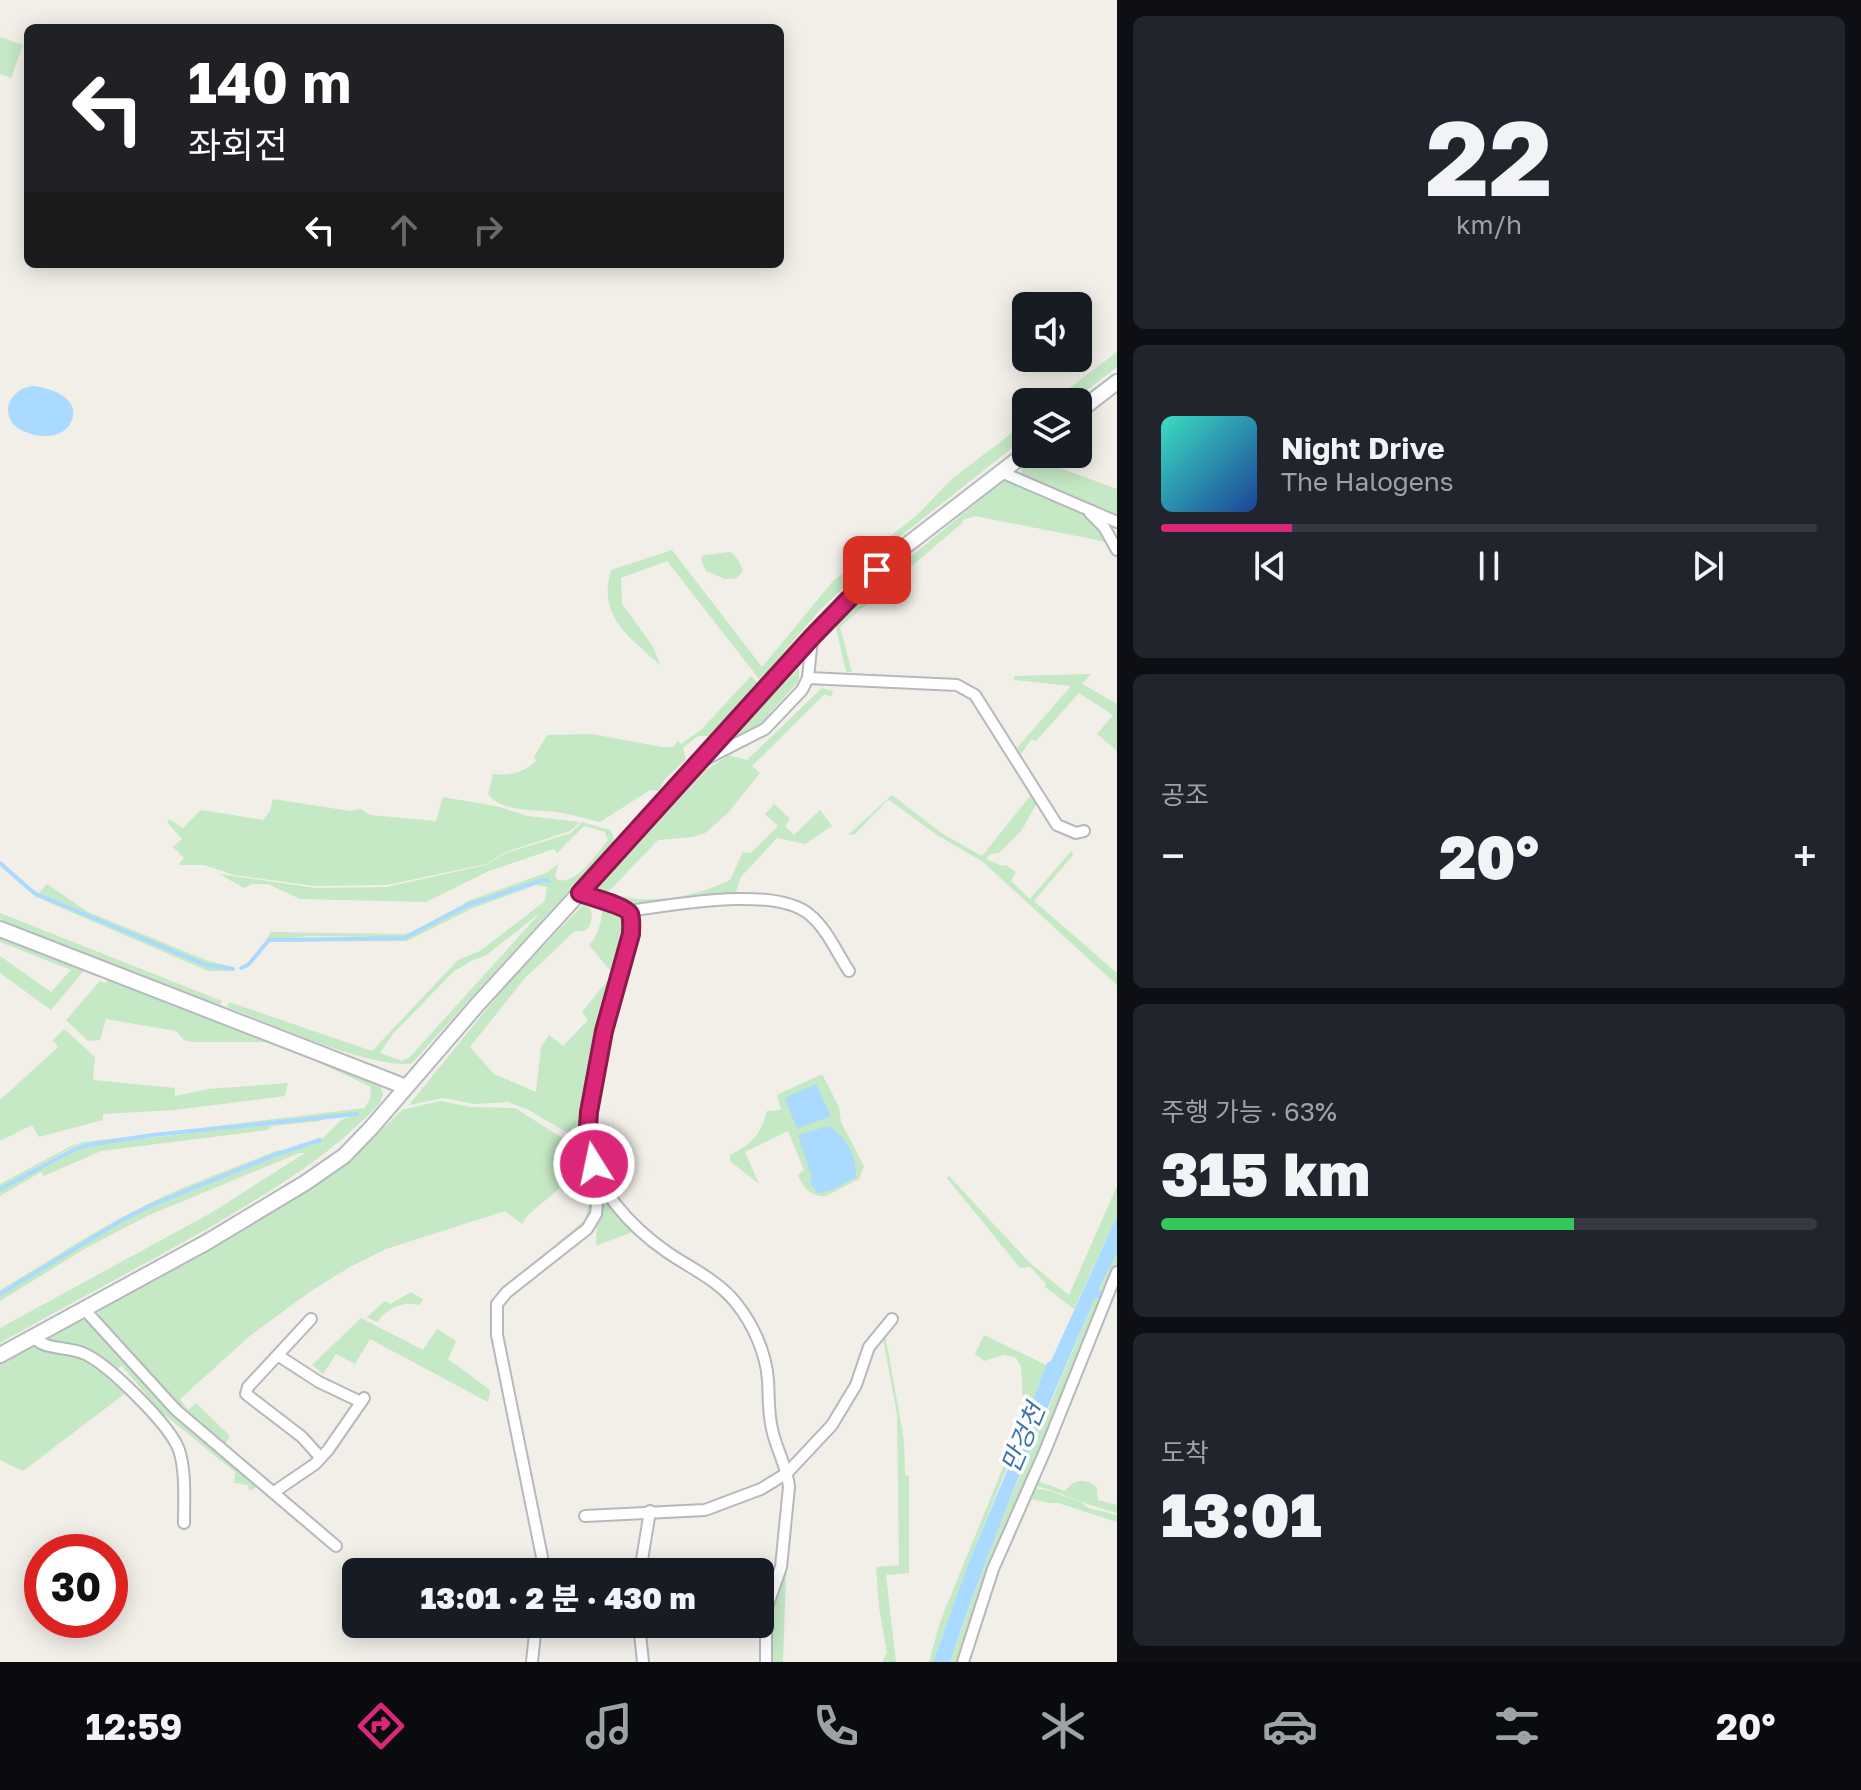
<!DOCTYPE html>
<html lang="ko">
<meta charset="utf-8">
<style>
:root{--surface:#171b24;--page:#20242c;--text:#f1f3f6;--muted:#9ea1a6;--line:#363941;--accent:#db2777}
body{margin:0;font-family:"Golos Text","Noto Sans KR",sans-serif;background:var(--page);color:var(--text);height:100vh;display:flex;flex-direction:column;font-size:30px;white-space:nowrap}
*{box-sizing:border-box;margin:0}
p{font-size:26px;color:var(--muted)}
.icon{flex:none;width:44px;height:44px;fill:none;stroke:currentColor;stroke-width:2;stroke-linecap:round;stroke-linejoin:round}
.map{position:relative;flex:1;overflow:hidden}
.details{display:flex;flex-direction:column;gap:16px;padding:16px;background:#0d0f14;width:744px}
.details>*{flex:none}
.top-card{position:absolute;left:24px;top:24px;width:760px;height:244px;border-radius:12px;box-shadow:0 4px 20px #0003;background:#202124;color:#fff;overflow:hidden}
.buttons{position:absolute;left:1012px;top:292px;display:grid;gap:16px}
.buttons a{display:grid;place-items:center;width:80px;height:80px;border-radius:12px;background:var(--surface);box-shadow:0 4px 20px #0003;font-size:40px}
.speed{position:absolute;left:24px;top:1534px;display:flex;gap:16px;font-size:40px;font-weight:700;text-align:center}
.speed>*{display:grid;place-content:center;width:104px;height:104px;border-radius:50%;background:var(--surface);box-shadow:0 4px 20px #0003;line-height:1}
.speed .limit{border:12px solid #d22;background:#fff;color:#111}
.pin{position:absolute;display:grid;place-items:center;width:68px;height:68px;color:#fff;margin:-34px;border-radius:16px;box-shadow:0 4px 12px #0006}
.me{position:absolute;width:88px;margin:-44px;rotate:350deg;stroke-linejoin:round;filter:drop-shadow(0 0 6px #0008)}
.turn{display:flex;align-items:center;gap:28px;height:168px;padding:0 32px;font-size:36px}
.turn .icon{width:104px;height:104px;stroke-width:2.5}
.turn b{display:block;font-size:56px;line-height:68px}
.lanes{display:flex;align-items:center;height:76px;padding:0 32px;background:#0003;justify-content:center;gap:40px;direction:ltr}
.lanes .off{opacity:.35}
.big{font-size:60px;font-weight:800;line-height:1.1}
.details .tile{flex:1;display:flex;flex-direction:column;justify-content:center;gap:12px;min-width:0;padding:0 28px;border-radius:12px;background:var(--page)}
.details .dial{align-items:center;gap:0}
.dial b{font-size:104px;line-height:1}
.song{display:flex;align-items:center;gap:24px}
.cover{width:96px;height:96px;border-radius:12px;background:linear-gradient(135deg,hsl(170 70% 55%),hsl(220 70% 35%))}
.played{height:8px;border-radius:4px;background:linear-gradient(90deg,var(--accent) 20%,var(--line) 20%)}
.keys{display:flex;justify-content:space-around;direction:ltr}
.heat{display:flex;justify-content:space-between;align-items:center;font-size:44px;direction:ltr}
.charge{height:12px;border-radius:6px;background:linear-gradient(90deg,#34c759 63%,var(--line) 0)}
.trip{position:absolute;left:342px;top:1558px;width:432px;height:80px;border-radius:12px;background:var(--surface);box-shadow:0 4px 20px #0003;font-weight:800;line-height:80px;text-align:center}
.tabs{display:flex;height:128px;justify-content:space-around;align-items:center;background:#090b0e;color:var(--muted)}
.tabs .icon{width:56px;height:56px}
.tabs .active{color:var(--accent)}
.tabs b{font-size:36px;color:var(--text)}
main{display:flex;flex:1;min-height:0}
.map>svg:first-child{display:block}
.green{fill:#c5e8c5;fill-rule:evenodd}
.water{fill:#aadaff}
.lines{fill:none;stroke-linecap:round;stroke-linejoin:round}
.stream{stroke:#aadaff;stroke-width:4}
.street-casing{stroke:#b5b8bc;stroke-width:14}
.secondary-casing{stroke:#b6babf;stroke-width:18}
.street{stroke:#fff;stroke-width:10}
.secondary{stroke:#fff;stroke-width:14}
.route-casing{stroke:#8e194d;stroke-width:20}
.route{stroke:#db2777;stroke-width:14}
.labels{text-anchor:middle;stroke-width:7;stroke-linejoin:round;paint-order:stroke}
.water-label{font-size:26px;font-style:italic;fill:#4174aa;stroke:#fff}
</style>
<main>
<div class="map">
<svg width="1117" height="1662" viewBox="0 0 1117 1662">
<rect width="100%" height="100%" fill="#f1efe8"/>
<g class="green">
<path d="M 0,37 L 23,45 L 11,78 L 0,74 Z"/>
<path d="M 1117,352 L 1117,367 L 1072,402 L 1051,402 Z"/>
<path d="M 1026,422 L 1026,437 L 883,550 L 818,612 L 760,680 L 667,561 L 621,578 L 622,604 L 652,645 L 661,666 C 630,637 597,618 611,570 L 672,550 L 762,667 L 833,581 L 917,515 L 953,478 Z"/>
<path d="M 1037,454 L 1051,454 L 1045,459 L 1052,465 L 1117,489 L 1117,519 L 1031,481 L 1022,475 L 1021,466 Z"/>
<path d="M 1007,478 L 1088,514 L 1100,525 L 1107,542 L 975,516 L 963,520 L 961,524 L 840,627 L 852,672 L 846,672 L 835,623 L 887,576 Z"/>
<path d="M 731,552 L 737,558 L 743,571 L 737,578 L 725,579 L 706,571 L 701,559 L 704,555 Z"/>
<path d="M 799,668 L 799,678 L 796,684 L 759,725 L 737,740 L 734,739 L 734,735 Z"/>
<path d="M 1091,674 L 1082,684 L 1117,704 L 1117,755 L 1116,750 L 1097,734 L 1113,715 L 1079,693 L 1036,741 L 1031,740 L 1021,754 L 1017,748 L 1071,686 L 1014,680 L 1014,676 Z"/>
<path d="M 751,676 L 758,683 L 709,736 L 698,736 L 683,748 L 686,759 L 665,779 L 659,791 L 650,790 L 600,822 C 586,819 571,814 556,812 C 535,810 501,812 488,794 L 493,774 C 510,776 523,773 536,761 L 534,757 L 547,735 L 592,734 L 662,747 L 673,747 L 678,741 L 681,744 L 701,730 Z"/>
<path d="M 822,688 L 833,691 L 831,697 L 825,694 L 752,766 L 760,773 L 728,813 L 705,833 L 693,837 L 658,840 L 608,892 C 644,907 696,897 730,880 L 743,852 L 751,853 L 778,826 L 765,814 L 774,804 L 790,819 L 785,826 L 794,835 L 820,810 L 832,826 L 805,844 L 777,838 L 741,877 L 735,894 L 639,906 L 603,898 L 600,895 L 600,886 L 706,770 L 729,755 L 747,760 Z"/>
<path d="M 1034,791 L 1039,799 L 1022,830 L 999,853 L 990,854 L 986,859 L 1002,866 L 1006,865 L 1016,872 L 1011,881 L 1030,899 L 1071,851 L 1073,855 L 1034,901 L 1117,973 L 1117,985 L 983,862 L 937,835 L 892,802 L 888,800 L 855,834 L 848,835 L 892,795 L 943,834 L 982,856 Z"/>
<path d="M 443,797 L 500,807 L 527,816 L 580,822 L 570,831 L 506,852 L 486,864 L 387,885 L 315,886 L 234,875 L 204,865 L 178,865 L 184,858 L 173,847 L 182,839 L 167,822 L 169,819 L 183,828 L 201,810 L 263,820 L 270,811 L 273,799 L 350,811 L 361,809 L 370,815 L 436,821 Z"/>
<path d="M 582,822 L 610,830 L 614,838 L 612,843 L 412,1063 C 375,1071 266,1022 227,1007 L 229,1002 L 372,1051 L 458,960 L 480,951 L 545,901 L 547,887 L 536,885 L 473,908 L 407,941 L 267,942 L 309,938 L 404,939 L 465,907 L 542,881 L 549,881 L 541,879 L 464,905 L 465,902 L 548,872 L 559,863 L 555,876 L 558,880 C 577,885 597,853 608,840 L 605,832 L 584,826 L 557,853 L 554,849 L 489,871 L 426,902 L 300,899 L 268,884 L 252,884 L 244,888 L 219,874 L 315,888 L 387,887 L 486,865 L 506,853 L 571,833 ZM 540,913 L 410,1057 L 402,1061 L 380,1053 L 392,1035 L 453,972 L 473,960 L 485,956 Z"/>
<path d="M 47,884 L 88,912 L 206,960 L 236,968 L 205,964 L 39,893 Z"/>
<path d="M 37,894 L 205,966 L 234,971 L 208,971 L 34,896 Z"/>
<path d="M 584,904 L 591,910 C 593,922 590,934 575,931 L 524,979 L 470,1047 L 494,1074 L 536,1092 L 541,1047 L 549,1035 L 563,1046 L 588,1020 L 582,1012 L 613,974 L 589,945 C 599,934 603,919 602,904 L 625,913 L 628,927 L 601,1026 L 585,1105 L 585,1143 L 527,1109 L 508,1102 L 474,1104 L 444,1098 L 409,1105 L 507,984 Z"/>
<path d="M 0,913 L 222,1001 L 220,1005 L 20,928 L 0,919 Z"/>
<path d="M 419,930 L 404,937 L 309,936 L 266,940 L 271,932 L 405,934 Z"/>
<path d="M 0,935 L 86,968 L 51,1010 L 0,973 L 0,956 L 51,992 L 71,970 L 0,942 Z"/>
<path d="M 110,978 L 269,1038 L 268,1042 L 192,1042 L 184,1040 L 176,1031 L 106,1019 L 100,1040 L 88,1041 L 66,1020 L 100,981 L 105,983 Z"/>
<path d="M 64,1029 L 95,1057 L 93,1080 L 175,1088 L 175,1096 L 209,1089 L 288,1083 L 285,1096 L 174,1110 L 103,1114 L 103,1120 L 39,1137 L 32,1125 L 0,1141 L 0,1100 L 58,1047 L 53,1040 Z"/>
<path d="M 294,1051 L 379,1083 L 383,1094 L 380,1103 C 332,1155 274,1189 214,1225 C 143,1265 71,1303 0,1343 L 0,1328 L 211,1213 L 305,1153 L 299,1153 L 147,1216 L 86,1248 L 0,1301 L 0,1290 C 50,1261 96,1229 148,1204 C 189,1183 235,1168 278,1150 L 280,1152 L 150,1207 L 281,1153 L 321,1140 L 341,1120 L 357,1114 L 288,1119 L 86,1143 L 75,1146 L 0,1187 L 0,1184 L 73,1145 L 84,1142 L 365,1108 L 370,1099 L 371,1087 Z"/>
<path d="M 822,1074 L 839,1107 L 841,1122 L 864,1166 L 859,1179 L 826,1196 C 813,1198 802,1187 798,1175 L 804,1170 L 788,1131 L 745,1152 L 759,1184 L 730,1161 L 730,1155 C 753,1143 760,1136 767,1111 L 781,1110 L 777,1095 Z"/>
<path d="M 440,1101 L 471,1107 L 515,1108 L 589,1155 L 597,1177 L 589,1223 L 559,1248 L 557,1243 L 584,1221 L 590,1202 L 590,1199 C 576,1199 575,1193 574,1182 L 566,1180 C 555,1197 529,1209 522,1224 L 505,1211 L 386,1249 L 350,1267 L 311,1291 L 251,1335 L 180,1399 L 188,1410 L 196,1403 L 230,1436 L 224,1446 L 183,1413 L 103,1323 L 98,1312 L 101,1309 L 255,1223 L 315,1187 L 345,1165 L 402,1110 Z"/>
<path d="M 324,1118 L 320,1121 L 272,1126 L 267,1130 L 101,1151 L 44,1176 L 41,1172 L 0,1196 L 0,1189 L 87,1145 Z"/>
<path d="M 949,1176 L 1029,1262 L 1069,1295 L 1117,1186 L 1117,1216 L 1074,1309 L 1045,1287 L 1046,1284 L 1030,1267 L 1020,1268 L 947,1178 Z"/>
<path d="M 604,1192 L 624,1218 L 726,1295 L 743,1318 L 740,1320 L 736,1310 L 723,1297 L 632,1232 L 596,1246 L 597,1217 Z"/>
<path d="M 1117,1253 L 1117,1268 L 961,1662 L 950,1662 L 990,1548 L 1095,1298 L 1101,1298 L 1099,1290 Z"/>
<path d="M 411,1292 L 423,1299 L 420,1305 C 402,1301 389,1307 377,1322 L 367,1317 L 385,1301 L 390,1304 Z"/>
<path d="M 361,1318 L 423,1350 L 437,1329 L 456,1341 L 448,1359 L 490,1390 L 488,1402 L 370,1339 L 355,1364 L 336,1354 L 323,1374 L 312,1365 Z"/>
<path d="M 80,1320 L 88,1320 L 132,1368 L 260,1485 L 249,1491 L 248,1485 L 234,1483 L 235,1472 L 161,1412 L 122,1366 L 114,1371 L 45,1340 Z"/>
<path d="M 984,1335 L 1048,1366 L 970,1559 L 933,1662 L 929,1662 L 940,1622 L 1024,1416 L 1021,1366 L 1015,1357 L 1003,1355 L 984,1361 L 975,1354 Z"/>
<path d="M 883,1339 L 886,1339 L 904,1440 L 905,1475 L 909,1476 L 909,1573 L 886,1575 L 896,1662 L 882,1662 L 887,1653 L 879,1607 L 876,1567 L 899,1565 L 897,1414 Z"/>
<path d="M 36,1345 L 85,1358 L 127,1392 L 23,1471 L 0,1460 L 0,1364 Z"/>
<path d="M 1035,1480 L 1065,1491 C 1074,1479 1086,1477 1097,1488 L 1098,1500 L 1117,1505 L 1117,1513 C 1088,1506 1063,1493 1033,1485 Z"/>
<path d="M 1034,1488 L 1050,1491 L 1081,1502 L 1088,1508 L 1117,1515 L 1117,1522 L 1058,1503 L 1049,1503 L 1027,1498 Z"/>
<path d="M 786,1573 L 783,1662 L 771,1662 C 770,1633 766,1597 786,1573 Z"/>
</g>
<g class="water">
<path d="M 34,386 C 52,388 84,400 70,424 C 59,443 26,437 13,424 C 0,406 15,387 34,386 Z"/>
<path d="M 816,1084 L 831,1116 L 797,1129 L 785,1098 Z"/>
<path d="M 828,1126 C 845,1134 858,1159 856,1177 L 832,1190 L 818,1193 L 809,1181 L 812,1177 L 798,1135 Z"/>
<path d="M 1117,1216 L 1117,1253 L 1099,1289 L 1103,1293 L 1101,1298 L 1095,1298 C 1043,1418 991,1538 950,1662 L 933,1662 L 970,1559 L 1009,1466 L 1047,1363 L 1051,1361 Z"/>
</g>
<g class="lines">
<g class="stream">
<path d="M 0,863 L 34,893 L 206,965 L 233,969"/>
<path d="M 241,968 L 248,965 L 269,940 L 404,938 L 465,906 L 542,880 L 549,881"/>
<path d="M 0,1189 L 77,1148 L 87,1145 L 153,1135 L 357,1114"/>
<path d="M 0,1294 L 124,1219 L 154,1204 L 280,1153 L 320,1140"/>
</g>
<g class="street-casing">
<g id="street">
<path d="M 1001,472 L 1117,522"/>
<path d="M 1090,513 L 1104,527 L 1117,550"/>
<path d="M 808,678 L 957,685 L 975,695 L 1057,825 L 1076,833 L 1084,831"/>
<path d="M 704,760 L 765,729 L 802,690 L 808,678 L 812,638"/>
<path d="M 580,893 C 590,897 626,906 630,914 C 632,920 631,928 631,934 C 616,985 603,1036 594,1088 C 590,1105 584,1125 587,1142 C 594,1188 631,1227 667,1252 C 690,1268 718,1280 736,1303 C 753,1324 766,1353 768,1380 C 769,1396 768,1412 772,1429 C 776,1449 787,1466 789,1487 L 781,1567 L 766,1610 L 766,1662"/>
<path d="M 628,911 C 674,905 775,885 810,915 C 827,929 837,953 849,971"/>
<path d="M 84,1309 L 176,1410 L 336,1546"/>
<path d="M 311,1319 L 248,1387 L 246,1394 L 302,1437 L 320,1457"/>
<path d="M 34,1338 C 48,1351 68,1346 85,1354 C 109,1365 170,1425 179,1450 C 186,1471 184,1501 184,1523"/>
<path d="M 279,1356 L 319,1382 L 361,1402"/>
<path d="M 274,1492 L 315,1464 L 328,1450 L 364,1398"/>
<path d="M 585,1516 L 705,1510 L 761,1489 L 787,1473 L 832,1425 L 856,1385 L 869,1347 L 892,1319"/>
<path d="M 542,1572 L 542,1557 L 497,1335 L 497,1304 L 507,1292 L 587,1229 L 596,1214 L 599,1180"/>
<path d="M 640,1572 L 650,1511"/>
<path d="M 639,1624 L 643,1662"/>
<path d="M 532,1662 L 536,1624"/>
<path d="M 963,1662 L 993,1569 L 1045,1451 L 1117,1272"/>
</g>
</g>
<g class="secondary-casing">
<g id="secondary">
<path d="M 1078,412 L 1117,382"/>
<path d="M 0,929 L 406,1087"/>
<path d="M 0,1355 L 207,1242 L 305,1183 L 344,1156 L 372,1127 L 477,1005 L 846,601 L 903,548 L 1026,453"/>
</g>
</g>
<use href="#street" class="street"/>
<use href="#secondary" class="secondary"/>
</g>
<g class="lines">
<g class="route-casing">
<path id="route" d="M 594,1164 L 587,1142 L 589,1112 L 604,1031 L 631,934 C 631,928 632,920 630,914 C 626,906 590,897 580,893 L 812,637 L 877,570"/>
</g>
<use href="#route" class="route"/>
</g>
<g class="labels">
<g class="water-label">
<text transform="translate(1023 1438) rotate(-67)" y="9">만겅천</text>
</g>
</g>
</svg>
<div class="buttons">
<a><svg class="icon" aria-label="sound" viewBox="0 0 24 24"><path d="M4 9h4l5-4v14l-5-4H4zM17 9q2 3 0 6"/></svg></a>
<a><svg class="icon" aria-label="layers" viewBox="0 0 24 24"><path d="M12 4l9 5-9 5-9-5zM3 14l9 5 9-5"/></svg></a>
</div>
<div class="speed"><div class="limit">30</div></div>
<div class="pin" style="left:877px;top:570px;background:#d93025"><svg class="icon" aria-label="arrive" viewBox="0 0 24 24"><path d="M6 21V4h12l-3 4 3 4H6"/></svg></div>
<svg class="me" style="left:594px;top:1164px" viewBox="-20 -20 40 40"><circle r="17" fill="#db2777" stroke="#fff" stroke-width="3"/><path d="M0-11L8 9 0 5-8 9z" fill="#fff"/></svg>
<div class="trip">13:01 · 2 분 · 430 m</div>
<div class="top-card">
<div class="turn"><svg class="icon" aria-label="left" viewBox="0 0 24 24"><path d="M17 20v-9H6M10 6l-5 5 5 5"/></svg><div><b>140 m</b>좌회전</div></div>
<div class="lanes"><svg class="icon" aria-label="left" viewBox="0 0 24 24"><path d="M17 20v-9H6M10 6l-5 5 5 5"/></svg><svg class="icon off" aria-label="ahead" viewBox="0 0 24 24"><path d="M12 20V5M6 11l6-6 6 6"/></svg><svg class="icon off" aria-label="right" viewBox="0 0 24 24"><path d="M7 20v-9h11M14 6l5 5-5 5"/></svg></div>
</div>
</div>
<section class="details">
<div class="tile dial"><b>22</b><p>km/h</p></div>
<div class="tile">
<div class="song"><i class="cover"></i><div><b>Night Drive</b><p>The Halogens</p></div></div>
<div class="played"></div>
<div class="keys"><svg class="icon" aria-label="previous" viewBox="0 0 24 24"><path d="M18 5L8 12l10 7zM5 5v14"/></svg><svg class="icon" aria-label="pause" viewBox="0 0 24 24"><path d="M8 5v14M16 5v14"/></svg><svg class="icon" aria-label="next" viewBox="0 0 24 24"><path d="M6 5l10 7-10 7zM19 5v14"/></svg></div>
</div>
<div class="tile"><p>공조</p>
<div class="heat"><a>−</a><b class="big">20°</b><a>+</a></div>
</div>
<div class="tile"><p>주행 가능 · 63%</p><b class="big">315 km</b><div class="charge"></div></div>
<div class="tile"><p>도착</p><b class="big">13:01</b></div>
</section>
</main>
<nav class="tabs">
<b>12:59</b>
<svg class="icon active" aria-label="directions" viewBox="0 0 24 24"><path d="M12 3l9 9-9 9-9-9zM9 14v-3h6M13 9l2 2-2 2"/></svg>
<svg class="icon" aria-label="music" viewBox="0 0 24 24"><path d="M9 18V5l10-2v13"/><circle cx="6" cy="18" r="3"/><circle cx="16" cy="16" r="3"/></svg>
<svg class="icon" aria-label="phone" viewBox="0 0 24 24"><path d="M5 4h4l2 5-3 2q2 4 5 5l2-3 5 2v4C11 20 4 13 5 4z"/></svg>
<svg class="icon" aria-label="climate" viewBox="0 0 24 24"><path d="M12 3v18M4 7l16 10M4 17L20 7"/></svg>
<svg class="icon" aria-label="car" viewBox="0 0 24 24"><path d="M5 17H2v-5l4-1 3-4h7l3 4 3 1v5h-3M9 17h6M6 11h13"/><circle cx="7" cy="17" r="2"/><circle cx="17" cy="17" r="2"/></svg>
<svg class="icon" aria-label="filters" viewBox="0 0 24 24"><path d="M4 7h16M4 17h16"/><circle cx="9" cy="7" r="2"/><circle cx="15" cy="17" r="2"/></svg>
<b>20°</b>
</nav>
